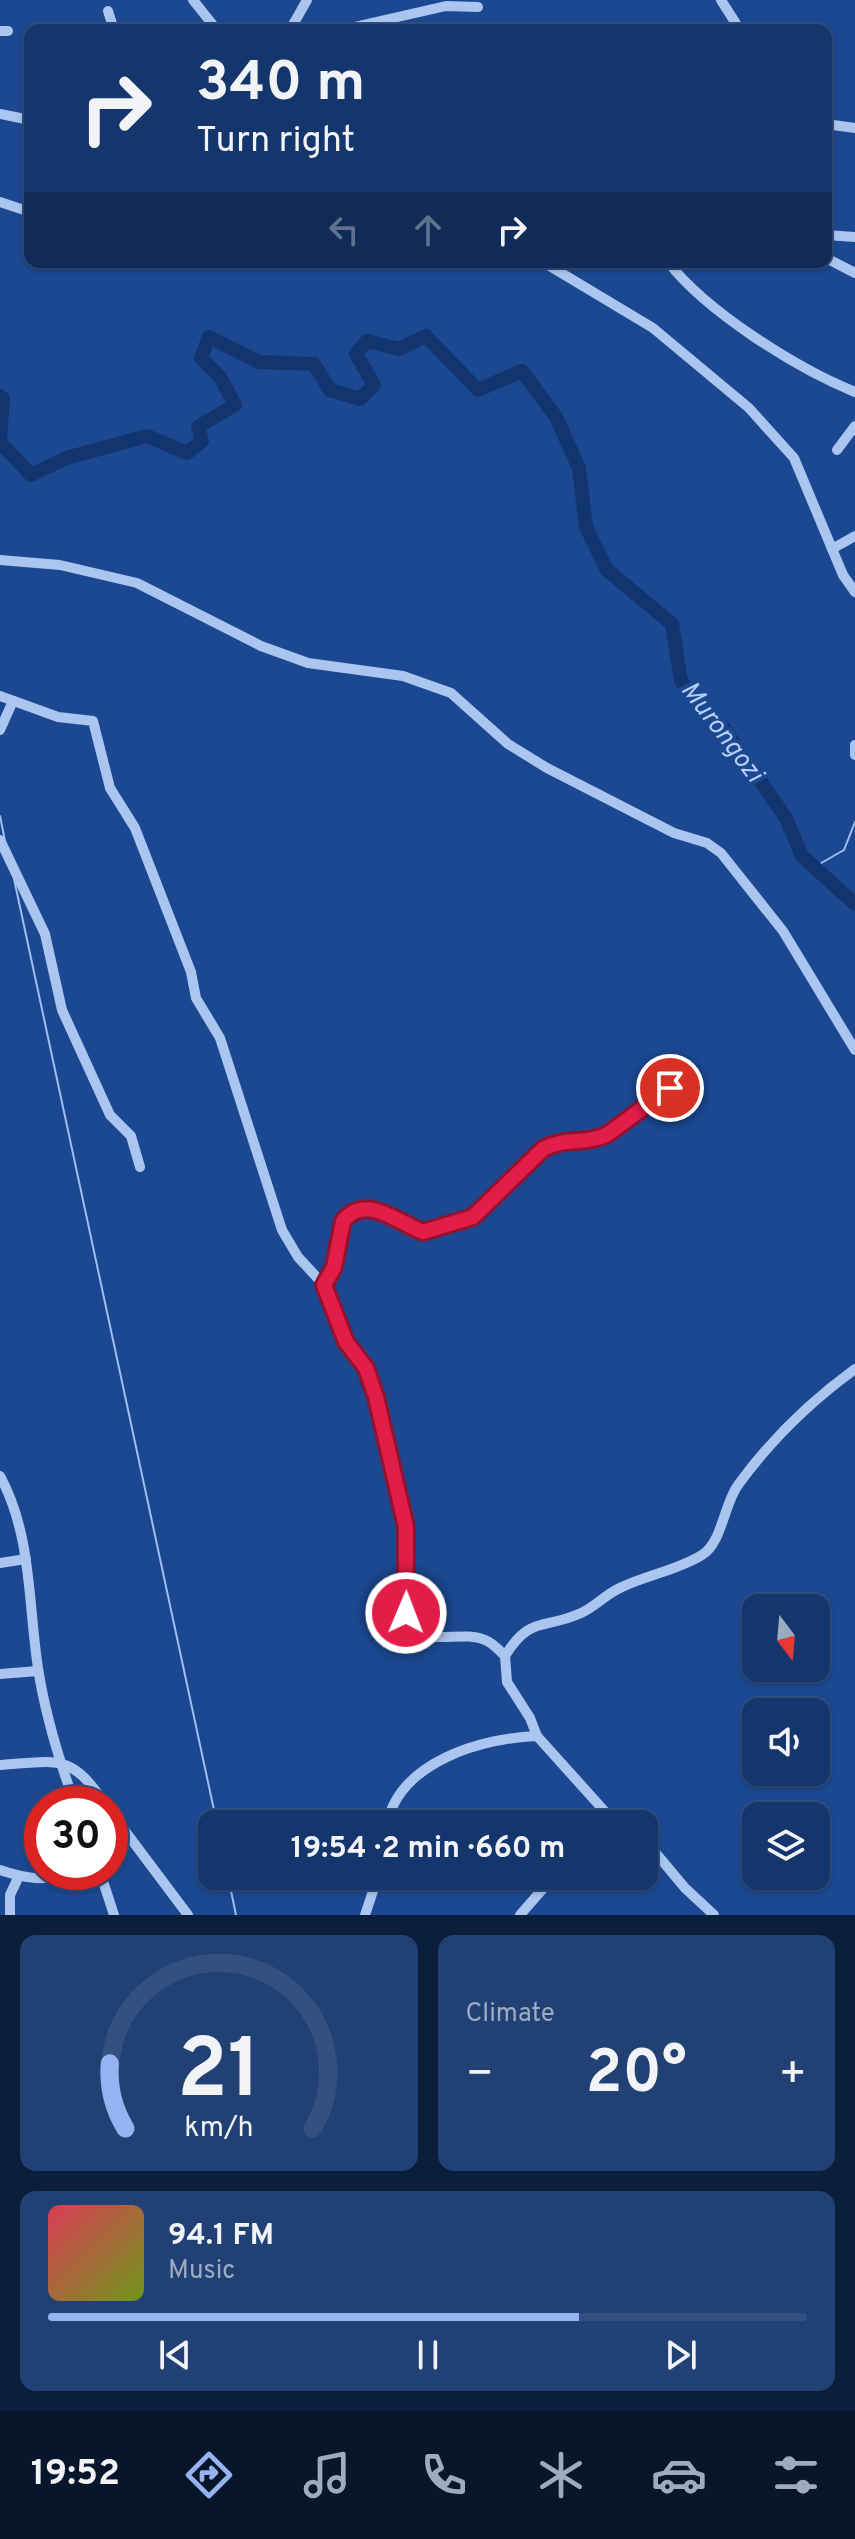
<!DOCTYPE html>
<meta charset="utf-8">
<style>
:root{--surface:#14366d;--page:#214175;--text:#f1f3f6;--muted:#9dabc2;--line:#335080;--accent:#95b2f1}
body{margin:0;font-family:Overpass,sans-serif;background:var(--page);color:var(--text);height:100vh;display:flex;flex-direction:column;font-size:30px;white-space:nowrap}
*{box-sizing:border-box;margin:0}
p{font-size:26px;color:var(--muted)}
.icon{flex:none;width:44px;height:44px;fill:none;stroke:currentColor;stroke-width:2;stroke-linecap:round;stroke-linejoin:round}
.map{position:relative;height:1915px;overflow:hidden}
.details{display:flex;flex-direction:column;gap:20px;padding:20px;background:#0b1e3c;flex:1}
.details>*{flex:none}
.guide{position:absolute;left:24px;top:24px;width:808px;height:244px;border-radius:16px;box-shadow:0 2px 6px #0004,0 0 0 2px var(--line);background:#14366d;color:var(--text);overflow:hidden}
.needle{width:52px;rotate:164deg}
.buttons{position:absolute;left:742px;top:1594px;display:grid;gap:16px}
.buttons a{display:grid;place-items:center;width:88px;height:88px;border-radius:16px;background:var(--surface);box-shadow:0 2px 6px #0004,0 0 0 2px var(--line);font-size:40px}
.speed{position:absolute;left:24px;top:1786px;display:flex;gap:16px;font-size:40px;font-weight:700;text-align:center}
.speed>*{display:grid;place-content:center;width:104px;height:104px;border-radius:50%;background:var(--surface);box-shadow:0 2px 6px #0004,0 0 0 2px var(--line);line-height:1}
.speed .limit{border:12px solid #d22;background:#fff;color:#111}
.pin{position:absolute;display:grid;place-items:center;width:68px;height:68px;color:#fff;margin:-34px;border:4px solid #fff;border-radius:50%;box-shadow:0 2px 8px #0007}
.me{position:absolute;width:88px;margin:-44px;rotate:1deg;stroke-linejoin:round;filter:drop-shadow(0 0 6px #0008)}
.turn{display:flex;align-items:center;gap:28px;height:168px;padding:0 40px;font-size:36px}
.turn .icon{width:104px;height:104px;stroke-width:2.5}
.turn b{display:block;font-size:56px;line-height:68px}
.lanes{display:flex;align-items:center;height:76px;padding:0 40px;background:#0003;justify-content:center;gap:40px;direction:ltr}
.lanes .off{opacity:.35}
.big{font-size:60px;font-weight:700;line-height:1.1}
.details .card{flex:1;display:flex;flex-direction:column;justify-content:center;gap:12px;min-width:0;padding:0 28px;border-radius:16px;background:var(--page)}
.details .dial{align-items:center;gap:0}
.dial svg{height:208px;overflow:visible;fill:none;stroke:var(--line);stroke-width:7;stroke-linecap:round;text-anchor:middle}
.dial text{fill:var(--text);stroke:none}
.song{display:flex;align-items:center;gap:24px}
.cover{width:96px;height:96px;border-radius:12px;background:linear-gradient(135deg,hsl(350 70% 55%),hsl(80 70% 35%))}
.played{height:8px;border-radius:4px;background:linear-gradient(90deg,var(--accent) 70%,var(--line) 70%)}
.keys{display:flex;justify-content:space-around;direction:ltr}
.heat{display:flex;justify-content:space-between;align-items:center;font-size:44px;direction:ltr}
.details .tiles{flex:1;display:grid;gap:20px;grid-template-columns:1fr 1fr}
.card:last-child{grid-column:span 2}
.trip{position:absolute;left:198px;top:1810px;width:460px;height:80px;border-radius:16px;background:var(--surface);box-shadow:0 2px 6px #0004,0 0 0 2px var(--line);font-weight:700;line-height:80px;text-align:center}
.tabs{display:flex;height:128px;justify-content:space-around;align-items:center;background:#08162c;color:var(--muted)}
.tabs .icon{width:56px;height:56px}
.tabs .current{color:var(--accent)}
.tabs b{font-size:36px;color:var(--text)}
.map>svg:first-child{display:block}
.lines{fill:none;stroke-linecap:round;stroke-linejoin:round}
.stream{stroke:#9dbff1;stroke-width:2}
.river{stroke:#12356f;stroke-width:14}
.minor{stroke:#aac5ef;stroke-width:10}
.route-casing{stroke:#92132f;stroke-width:20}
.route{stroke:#e11d48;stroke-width:14}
.labels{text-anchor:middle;stroke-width:8;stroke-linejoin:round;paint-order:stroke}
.water-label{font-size:26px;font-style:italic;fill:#b6d0f6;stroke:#1b4891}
</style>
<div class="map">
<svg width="855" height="1915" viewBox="0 0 855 1915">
<rect width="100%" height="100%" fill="#1b4891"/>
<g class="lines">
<g class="stream">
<path d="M 0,816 L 5,841"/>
<path d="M 816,866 L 844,850 L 855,822"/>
<path d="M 14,879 L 217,1824"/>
<path d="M 228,1876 L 236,1915"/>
</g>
<g class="river">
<path d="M 0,396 L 3,398 L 0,439"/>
<path d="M 0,442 L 31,475 L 66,458 L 147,436 L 187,453 L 202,441 L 198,427 L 235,405 L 220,377 L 201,358 L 209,337 L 259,362 L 314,364 L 330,390 L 360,399 L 374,385 L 356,354 L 367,341 L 399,349 L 426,336 L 478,390 L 522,371 L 556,417 L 579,468 L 586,527 L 607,570 L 672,624 L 681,681 L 725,730 L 786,818 L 802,856 L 855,904"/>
</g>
<g class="minor">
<path d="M 193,0 L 217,30"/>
<path d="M 721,0 L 740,30"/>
<path d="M 108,11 L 114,30"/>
<path d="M 290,30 L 307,0"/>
<path d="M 341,30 L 446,6 L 478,7"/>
<path d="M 0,31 L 8,31"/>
<path d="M 0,114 L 30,120"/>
<path d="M 826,124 L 855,128"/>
<path d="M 0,202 L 30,212"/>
<path d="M 826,235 L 855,237"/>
<path d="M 826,258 L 855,273"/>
<path d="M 543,262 L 653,328 L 749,408 L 794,458 L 843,575 L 855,592"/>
<path d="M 668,262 C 707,312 796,368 855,392"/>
<path d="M 837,450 L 855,426"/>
<path d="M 832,549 L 855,536"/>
<path d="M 0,560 L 60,565 L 137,583 L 261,646 L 308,663 L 403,676 L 451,693 L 508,744 L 547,768 L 674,833 L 707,843 L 721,853 L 783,931 L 855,1050"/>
<path d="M 0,696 L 58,717 L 93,721 L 110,788 L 135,828 L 191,972 L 196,998 L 220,1038 L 282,1230 L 298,1257 L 324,1285 L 346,1342 L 370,1376 L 406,1527 L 407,1623 C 424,1649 460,1629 485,1640 C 493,1643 499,1650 505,1656 L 507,1682 L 530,1718 L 537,1736 L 608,1815 L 625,1824"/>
<path d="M 0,730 L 13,701"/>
<path d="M 855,745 L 855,755"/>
<path d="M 0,840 L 45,934 L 62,1010 L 110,1115 L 131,1136 L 140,1167"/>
<path d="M 324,1285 C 336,1263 336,1230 348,1216 L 380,1210 L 423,1232 L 473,1217 L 543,1149 C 564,1137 587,1145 608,1134 L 684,1076"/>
<path d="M 0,1476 C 32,1535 28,1603 38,1668 C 45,1714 59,1760 75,1804"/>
<path d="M 0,1563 L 26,1559"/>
<path d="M 505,1656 C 530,1615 544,1630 581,1613 C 596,1606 607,1593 622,1587 C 647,1575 678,1570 702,1555 C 722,1543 724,1504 738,1485 C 770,1441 811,1401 855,1369"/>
<path d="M 0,1674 L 38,1671"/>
<path d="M 0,1765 C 58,1761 71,1753 105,1804"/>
<path d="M 110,1811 L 188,1915"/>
<path d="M 387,1824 C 400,1761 483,1738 537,1736"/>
<path d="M 644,1839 L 685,1888 L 714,1915"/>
<path d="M 0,1870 C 27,1879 45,1882 73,1872"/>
<path d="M 100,1872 L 114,1915"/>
<path d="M 10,1915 L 10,1895 L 18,1878"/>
<path d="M 365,1915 L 378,1876"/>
<path d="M 520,1915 L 554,1876"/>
</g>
</g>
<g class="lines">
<g class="route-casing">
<path id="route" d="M 406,1613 L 406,1527 L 376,1397 L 366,1368 L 346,1342 L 324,1285 L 334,1267 L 343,1221 C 367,1193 398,1223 423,1232 L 473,1217 L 543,1149 C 564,1137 587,1145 608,1134 L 670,1088"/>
</g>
<use href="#route" class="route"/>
</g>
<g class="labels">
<g class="water-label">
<text transform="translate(723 731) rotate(53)" y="9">Murongozi</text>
</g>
</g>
</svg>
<div class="buttons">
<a><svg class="needle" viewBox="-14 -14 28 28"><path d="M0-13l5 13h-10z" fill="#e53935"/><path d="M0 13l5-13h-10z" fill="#9dabc2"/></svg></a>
<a><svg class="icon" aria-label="sound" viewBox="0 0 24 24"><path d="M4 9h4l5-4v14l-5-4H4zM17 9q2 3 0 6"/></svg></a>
<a><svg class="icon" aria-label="layers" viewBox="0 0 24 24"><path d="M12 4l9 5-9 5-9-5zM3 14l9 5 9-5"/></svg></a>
</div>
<div class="speed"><div class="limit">30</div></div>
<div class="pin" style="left:670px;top:1088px;background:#d93025"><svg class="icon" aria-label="arrive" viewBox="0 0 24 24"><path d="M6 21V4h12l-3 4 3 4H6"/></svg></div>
<svg class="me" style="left:406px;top:1613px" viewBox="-20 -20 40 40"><circle r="17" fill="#e11d48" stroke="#fff" stroke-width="3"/><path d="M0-11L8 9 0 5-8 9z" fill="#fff"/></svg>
<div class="trip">19:54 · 2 min · 660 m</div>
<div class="guide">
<div class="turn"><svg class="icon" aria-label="right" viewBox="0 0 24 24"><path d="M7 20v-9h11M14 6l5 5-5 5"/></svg><div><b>340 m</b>Turn right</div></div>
<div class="lanes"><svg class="icon off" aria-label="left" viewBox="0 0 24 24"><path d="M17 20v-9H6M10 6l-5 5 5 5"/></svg><svg class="icon off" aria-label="ahead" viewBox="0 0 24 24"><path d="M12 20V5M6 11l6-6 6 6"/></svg><svg class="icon" aria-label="right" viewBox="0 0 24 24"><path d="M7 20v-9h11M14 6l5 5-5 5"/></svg></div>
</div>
</div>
<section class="details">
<div class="tiles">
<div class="card dial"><svg viewBox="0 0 100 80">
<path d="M14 69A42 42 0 1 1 86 69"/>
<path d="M14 69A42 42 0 0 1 8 44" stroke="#95b2f1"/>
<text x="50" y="56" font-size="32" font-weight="700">21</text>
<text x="50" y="72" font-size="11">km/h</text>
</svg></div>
<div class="card"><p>Climate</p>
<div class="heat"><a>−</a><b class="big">20°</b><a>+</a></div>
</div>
<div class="card">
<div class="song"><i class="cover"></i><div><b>94.1 FM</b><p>Music</p></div></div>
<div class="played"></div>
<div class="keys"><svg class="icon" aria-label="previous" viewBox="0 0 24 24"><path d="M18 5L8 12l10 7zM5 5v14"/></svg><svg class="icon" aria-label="pause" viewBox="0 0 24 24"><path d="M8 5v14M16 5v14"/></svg><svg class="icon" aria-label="next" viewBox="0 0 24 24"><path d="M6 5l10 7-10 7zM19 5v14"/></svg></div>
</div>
</div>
</section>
<nav class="tabs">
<b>19:52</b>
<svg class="icon current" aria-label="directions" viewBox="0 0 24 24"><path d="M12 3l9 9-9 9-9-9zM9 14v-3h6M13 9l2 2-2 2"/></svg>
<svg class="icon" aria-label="music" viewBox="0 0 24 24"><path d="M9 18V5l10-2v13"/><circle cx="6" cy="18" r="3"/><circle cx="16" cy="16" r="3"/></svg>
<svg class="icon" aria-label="phone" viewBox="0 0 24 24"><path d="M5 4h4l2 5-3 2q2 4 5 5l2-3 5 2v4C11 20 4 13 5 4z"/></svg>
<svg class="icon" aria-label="climate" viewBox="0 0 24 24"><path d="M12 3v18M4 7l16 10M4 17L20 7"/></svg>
<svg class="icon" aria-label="car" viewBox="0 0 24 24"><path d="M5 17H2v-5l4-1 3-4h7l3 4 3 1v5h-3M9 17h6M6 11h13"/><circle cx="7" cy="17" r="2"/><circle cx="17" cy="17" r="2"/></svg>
<svg class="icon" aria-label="filters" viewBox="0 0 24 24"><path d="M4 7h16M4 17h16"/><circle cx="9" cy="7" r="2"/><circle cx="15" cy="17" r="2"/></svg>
</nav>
